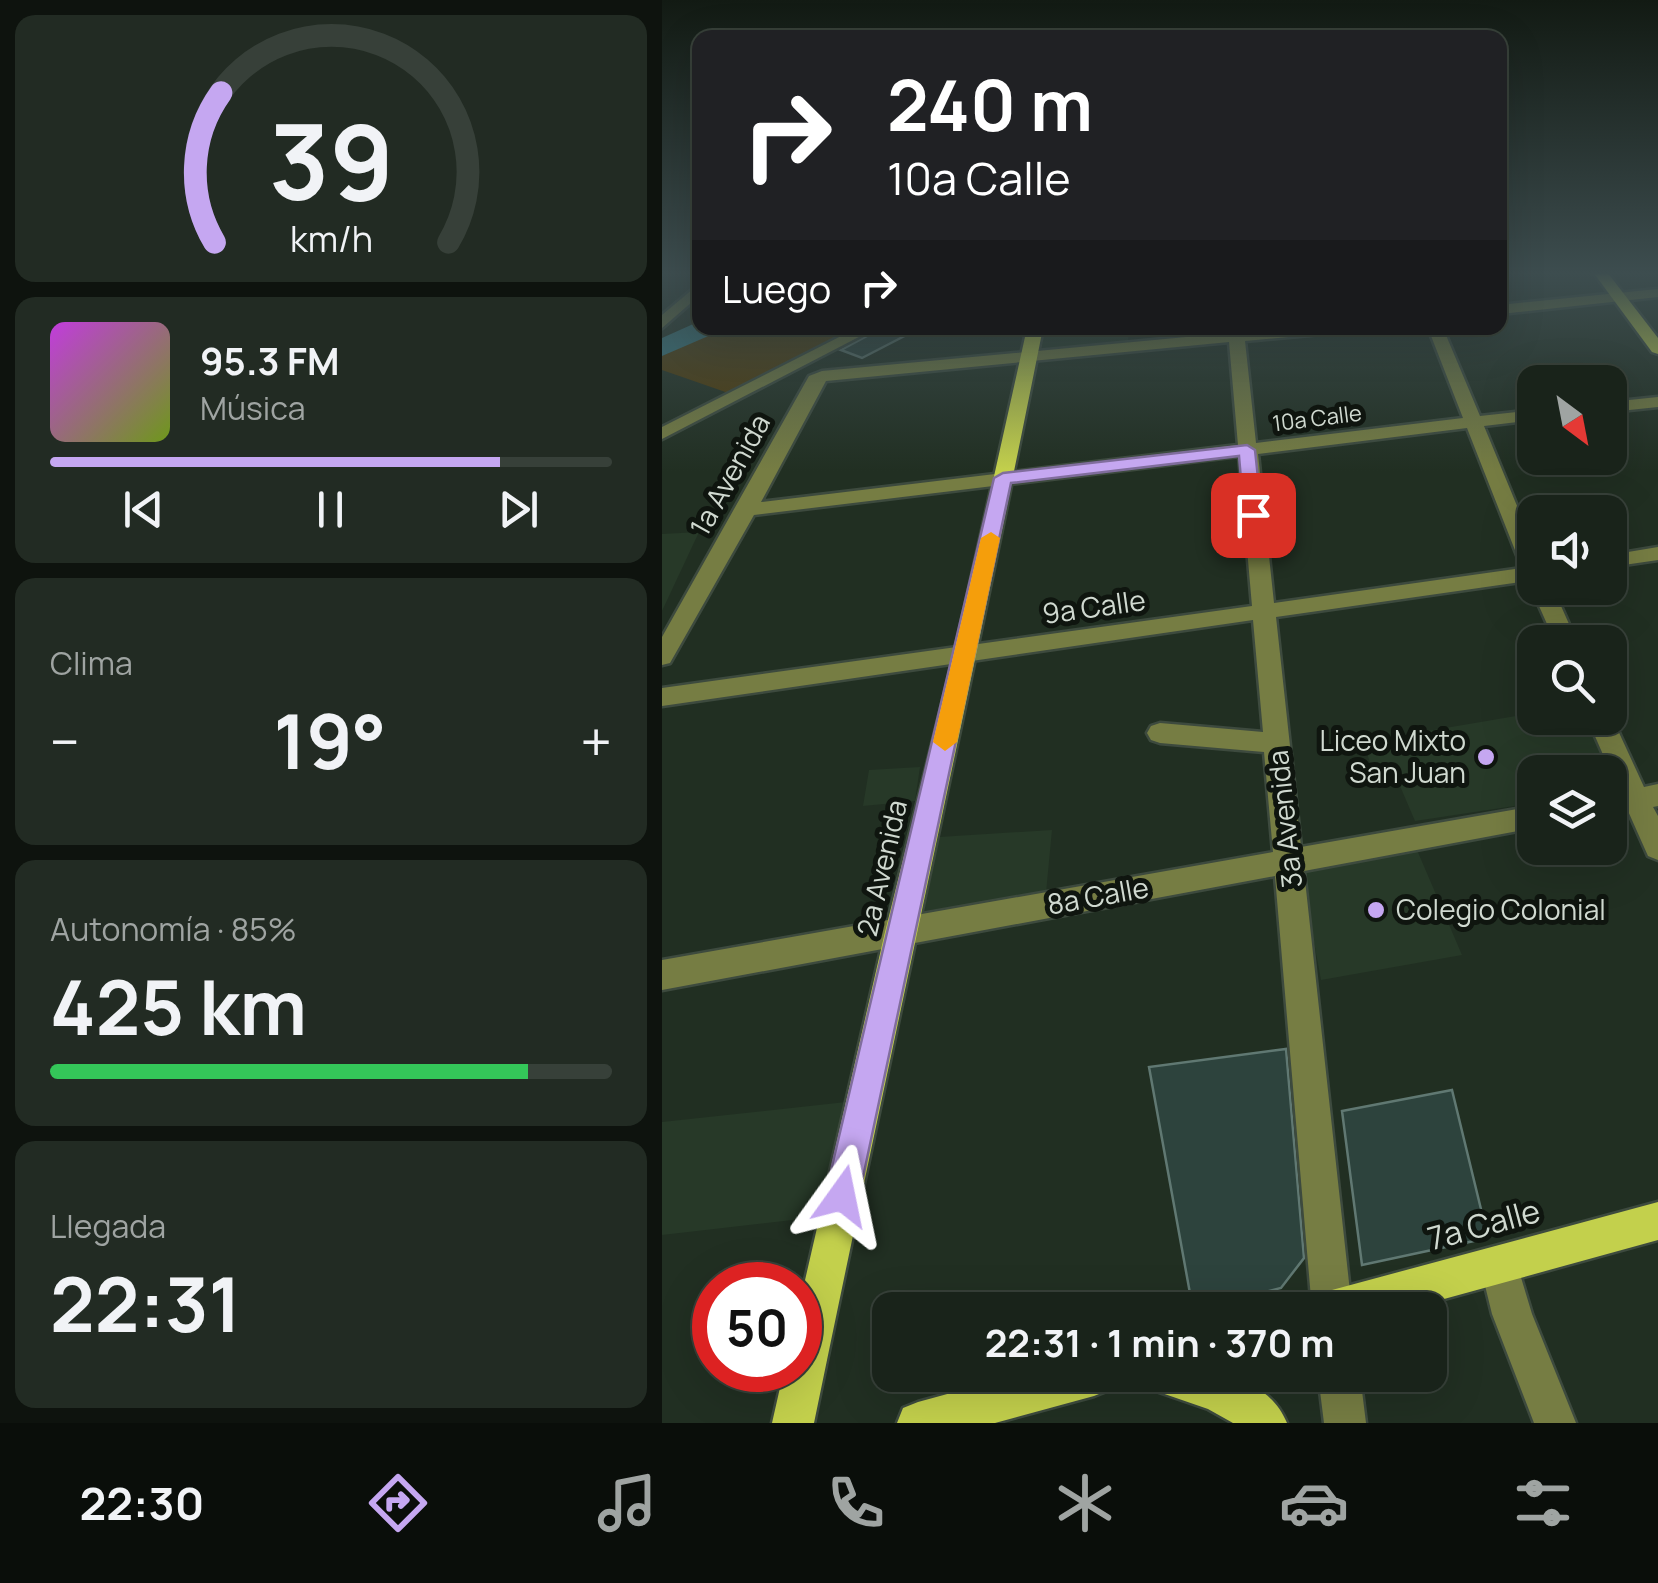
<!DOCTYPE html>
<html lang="es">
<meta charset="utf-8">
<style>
:root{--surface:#19231a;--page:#222b23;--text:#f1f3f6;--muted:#9fa4a2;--line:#374039;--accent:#c5a7f1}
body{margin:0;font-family:Manrope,sans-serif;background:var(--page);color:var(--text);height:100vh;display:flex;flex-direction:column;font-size:38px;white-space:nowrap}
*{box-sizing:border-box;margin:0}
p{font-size:32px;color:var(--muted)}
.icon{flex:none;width:55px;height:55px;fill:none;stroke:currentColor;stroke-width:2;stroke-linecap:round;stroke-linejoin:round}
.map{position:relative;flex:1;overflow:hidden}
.panel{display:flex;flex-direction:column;gap:15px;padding:15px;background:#0e130e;width:662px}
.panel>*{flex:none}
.guide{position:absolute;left:30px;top:30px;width:815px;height:305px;border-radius:20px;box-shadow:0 10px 40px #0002,0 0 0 2px var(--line);background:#202124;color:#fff;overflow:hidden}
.needle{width:65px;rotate:148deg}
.controls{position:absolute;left:855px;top:365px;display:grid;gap:20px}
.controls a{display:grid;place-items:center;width:110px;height:110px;border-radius:20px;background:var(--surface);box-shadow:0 10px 40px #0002,0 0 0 2px var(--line);font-size:50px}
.speed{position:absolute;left:30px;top:1262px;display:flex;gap:20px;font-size:50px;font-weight:700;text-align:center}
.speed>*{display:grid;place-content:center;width:130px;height:130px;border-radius:50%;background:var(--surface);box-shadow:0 10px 40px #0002,0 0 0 2px var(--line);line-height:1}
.speed .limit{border:15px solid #d22;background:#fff;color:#111}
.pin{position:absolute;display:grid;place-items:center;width:85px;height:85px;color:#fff;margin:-42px;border-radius:20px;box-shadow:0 5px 15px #0006}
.me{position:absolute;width:110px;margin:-55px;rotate:12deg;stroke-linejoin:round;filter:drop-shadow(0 0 8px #0008)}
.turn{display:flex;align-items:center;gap:35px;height:210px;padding:0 30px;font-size:45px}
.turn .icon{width:130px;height:130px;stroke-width:2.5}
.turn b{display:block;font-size:70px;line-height:85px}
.then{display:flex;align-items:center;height:95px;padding:0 30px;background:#0003;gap:20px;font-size:38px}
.big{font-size:75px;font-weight:700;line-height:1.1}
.panel .widget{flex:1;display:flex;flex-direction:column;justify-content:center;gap:15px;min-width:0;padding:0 35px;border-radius:20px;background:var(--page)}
.panel .dial{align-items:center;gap:0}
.dial svg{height:260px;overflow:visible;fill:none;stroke:var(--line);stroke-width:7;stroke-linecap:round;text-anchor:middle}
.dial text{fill:var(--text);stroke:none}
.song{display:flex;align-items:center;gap:30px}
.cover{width:120px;height:120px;border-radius:15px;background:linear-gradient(135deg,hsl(290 70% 55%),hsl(80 70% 35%))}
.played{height:10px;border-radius:5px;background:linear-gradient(90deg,var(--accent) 80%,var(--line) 80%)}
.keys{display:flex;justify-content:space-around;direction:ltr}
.heat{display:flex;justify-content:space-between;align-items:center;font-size:55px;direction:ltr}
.charge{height:15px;border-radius:8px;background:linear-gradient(90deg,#34c759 85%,var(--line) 0)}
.trip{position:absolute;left:210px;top:1292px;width:575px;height:100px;border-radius:20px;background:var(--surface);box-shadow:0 10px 40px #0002,0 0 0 2px var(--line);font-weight:700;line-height:100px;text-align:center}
.dock{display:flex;height:160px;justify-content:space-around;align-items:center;background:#0a0e0a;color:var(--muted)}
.dock .icon{width:70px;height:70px}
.dock .on{color:var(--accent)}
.dock b{font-size:45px;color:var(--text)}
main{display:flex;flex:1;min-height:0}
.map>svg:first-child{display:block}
.built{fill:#273928}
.green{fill:#513b07}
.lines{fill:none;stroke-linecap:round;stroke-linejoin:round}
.river{fill:#387f8a;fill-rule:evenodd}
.building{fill:#2d433d;stroke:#607872;stroke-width:2.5}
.minor-casing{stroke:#3d4a3e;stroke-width:5}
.major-casing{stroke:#3d4a3e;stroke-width:5}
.minor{fill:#767d43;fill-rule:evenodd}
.major{fill:#c3d04c;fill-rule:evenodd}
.route{fill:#c5a7f1;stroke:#806d9d;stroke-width:2.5}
.slow{fill:#f59e0b}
.poi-dot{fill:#c5a7f1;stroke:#0f150f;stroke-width:4}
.labels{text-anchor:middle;stroke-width:10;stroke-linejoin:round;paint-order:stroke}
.far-street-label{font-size:22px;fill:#d0d9d0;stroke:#0f150f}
.street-label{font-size:28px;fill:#d0d9d0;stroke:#0f150f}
.poi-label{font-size:28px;fill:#d0d9d0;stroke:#0f150f;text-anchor:end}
.near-street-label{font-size:32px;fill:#d0d9d0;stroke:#0f150f}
</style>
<main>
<section class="panel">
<div class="widget dial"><svg viewBox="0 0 100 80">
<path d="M14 69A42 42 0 1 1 86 69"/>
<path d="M14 69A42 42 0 0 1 16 23" stroke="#c5a7f1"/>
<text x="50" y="56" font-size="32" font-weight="700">39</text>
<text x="50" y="72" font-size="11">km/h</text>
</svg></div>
<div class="widget">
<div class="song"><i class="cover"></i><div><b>95.3 FM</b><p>Música</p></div></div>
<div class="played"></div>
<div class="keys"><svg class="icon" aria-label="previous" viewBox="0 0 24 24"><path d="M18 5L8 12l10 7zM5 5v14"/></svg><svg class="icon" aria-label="pause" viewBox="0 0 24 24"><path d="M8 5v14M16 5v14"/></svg><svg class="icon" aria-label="next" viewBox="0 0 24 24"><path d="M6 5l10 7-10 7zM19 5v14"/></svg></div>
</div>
<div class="widget"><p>Clima</p>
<div class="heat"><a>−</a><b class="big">19°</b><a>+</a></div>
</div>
<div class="widget"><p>Autonomía · 85%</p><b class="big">425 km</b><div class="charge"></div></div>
<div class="widget"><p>Llegada</p><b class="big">22:31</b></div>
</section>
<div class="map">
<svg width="996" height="1423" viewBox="0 0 996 1423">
<rect width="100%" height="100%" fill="#212f22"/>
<g class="built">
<path d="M 377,328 L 467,328 L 466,343 L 373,353 Z"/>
<path d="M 37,532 L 0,611 L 0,534 Z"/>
<path d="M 872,713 L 872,718 L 927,718 L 955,790 L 948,791 L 948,772 L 872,772 L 872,803 L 753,821 L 738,786 L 716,786 L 701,742 Z"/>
<path d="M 258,767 L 253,801 L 201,806 L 207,770 Z"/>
<path d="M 390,830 L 384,893 L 262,911 L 277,837 Z"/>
<path d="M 755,850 L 800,955 L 659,980 L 638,866 Z"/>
<path d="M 184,1102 L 157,1217 L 0,1235 L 0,1122 Z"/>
</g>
<path class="green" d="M 56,328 L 192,328 L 72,395 L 0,370 L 0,356 Z"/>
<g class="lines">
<path class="river" d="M 38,321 L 38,328 L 55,328 L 51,334 L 0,356 L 0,338 Z"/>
</g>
<g class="building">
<path d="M 220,328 L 258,328 L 200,358 L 179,350 Z"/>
<path d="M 624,1049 L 642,1258 L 619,1288 L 531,1310 L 487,1067 Z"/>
<path d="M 790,1090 L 826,1238 L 700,1265 L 680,1111 Z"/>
</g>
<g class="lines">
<g class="minor-casing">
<g id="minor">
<path d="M 38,283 L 38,295 L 0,328 L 0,315 Z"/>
<path d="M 996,289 L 996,297 L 838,314 L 838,305 Z"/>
<path d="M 195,328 L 214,328 L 0,439 L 0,427 Z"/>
<path d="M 567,328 L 581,328 L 582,331 L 677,328 L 669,333 L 583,341 L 594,443 L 801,418 L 766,328 L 781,328 L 818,416 L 872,410 L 872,420 L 822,426 L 872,547 L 872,580 L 614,617 L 639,847 L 872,806 L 872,828 L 642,871 L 690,1310 L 650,1310 L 613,876 L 0,990 L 0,960 L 611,852 L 602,752 L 498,743 L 489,740 L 485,733 L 489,726 L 498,723 L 601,732 L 591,620 L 0,706 L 0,688 L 590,606 L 577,456 L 92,515 L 8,663 L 0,665 L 0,637 L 147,376 L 160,371 L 567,333 ZM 567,342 L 576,445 L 99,502 L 164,381 ZM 805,428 L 860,568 L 612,603 L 596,454 Z"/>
<path d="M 996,397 L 996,407 L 948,412 L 948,402 Z"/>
<path d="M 996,547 L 996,560 L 948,567 L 948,555 Z"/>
<path d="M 872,583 L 872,588 L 891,588 L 915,642 L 893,642 L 869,588 Z"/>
<path d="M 948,713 L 982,787 L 996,784 L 996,806 L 991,807 L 996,816 L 996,860 L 986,856 L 966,811 L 948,814 L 948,792 L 957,791 L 925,718 L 948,718 Z"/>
<path d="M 837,1246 L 851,1251 L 870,1314 L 914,1423 L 872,1423 L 830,1314 L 818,1265 L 823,1251 Z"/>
<path d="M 656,1375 L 698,1375 L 704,1423 L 662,1423 Z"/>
</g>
</g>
<g class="major-casing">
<g id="major">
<path d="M 931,272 L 945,272 L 996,338 L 996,354 L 990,352 Z"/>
<path d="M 365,328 L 381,328 C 308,694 227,1058 152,1423 L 110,1423 L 122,1370 L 138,1370 L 138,1302 L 223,932 L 292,656 Z"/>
<path d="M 996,1202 L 996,1240 L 742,1310 L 650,1310 L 656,1296 L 670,1290 Z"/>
<path d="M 355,1375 L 453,1375 L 447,1390 L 432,1396 L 333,1423 L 235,1423 L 241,1408 L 256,1402 Z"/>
<path d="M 485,1375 C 535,1375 602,1367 625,1423 L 571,1423 L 546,1409 L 491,1390 Z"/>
</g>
</g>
<use href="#minor" class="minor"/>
<use href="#major" class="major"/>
</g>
<linearGradient id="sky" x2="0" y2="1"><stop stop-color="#121a13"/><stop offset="0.58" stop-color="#3d4d4f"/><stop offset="1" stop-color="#3d4d4f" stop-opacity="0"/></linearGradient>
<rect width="996" height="471" fill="url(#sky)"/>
<path class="route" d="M 585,445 L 593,450 L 600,515 L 591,520 L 582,515 L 577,456 L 349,483 L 197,1196 L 192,1208 L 180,1213 L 168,1208 L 163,1196 L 332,478 L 341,473 Z"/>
<path class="slow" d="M 329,532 L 338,538 L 295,742 L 283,751 L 271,742 L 319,538 Z"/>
<g class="poi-dot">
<circle cx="824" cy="757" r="10"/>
<circle cx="714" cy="910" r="10"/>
</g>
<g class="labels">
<g class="far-street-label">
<text transform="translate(655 418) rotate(-7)" y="8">10a Calle</text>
</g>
<g class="street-label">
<text transform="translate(68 475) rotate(-61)" y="10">1a Avenida</text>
<text transform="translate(432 607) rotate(-8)" y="10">9a Calle</text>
<text transform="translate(623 819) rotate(-96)" y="10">3a Avenida</text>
<text transform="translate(220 868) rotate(-77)" y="10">2a Avenida</text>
<text transform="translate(436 896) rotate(-10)" y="10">8a Calle</text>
</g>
<g class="poi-label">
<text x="804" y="751">Liceo Mixto<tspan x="804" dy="32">San Juan</tspan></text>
<text x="734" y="920" text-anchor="start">Colegio Colonial</text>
</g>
<g class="near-street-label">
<text transform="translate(822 1225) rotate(-15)" y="11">7a Calle</text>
</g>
</g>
</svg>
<div class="controls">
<a><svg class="needle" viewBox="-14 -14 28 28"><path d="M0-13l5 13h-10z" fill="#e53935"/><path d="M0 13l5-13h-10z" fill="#9fa4a2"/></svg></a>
<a><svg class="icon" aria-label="sound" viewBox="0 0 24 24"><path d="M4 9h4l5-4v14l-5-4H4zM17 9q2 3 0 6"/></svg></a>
<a><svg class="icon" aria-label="search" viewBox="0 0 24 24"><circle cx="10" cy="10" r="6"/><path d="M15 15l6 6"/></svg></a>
<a><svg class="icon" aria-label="layers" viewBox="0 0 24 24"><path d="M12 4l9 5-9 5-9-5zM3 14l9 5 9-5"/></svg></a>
</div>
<div class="speed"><div class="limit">50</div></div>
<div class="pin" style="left:591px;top:515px;background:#d93025"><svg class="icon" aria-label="arrive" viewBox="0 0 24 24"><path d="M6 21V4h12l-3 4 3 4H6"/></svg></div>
<svg class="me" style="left:180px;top:1196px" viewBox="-20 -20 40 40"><path d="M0-17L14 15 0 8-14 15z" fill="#c5a7f1" stroke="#fff" stroke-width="4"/></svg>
<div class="trip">22:31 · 1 min · 370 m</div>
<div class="guide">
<div class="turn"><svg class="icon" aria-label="right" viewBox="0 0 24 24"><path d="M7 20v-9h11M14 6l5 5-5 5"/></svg><div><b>240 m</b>10a Calle</div></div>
<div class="then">Luego<svg class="icon" aria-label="right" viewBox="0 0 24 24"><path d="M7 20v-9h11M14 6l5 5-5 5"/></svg></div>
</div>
</div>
</main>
<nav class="dock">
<b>22:30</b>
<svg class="icon on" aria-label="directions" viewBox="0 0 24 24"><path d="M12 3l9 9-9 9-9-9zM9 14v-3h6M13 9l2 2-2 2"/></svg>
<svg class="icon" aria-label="music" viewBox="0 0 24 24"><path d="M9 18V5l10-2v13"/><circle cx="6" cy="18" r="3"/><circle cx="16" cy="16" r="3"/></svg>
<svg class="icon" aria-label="phone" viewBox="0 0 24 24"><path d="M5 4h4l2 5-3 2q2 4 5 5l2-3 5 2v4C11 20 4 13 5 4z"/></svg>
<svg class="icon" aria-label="climate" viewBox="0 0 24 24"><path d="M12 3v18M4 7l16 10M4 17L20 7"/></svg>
<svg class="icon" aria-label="car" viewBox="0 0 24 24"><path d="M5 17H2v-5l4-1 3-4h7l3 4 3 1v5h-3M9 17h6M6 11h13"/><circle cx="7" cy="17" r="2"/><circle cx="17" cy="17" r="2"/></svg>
<svg class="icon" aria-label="filters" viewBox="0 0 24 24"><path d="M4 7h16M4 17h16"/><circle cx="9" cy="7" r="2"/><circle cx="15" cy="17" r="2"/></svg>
</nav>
